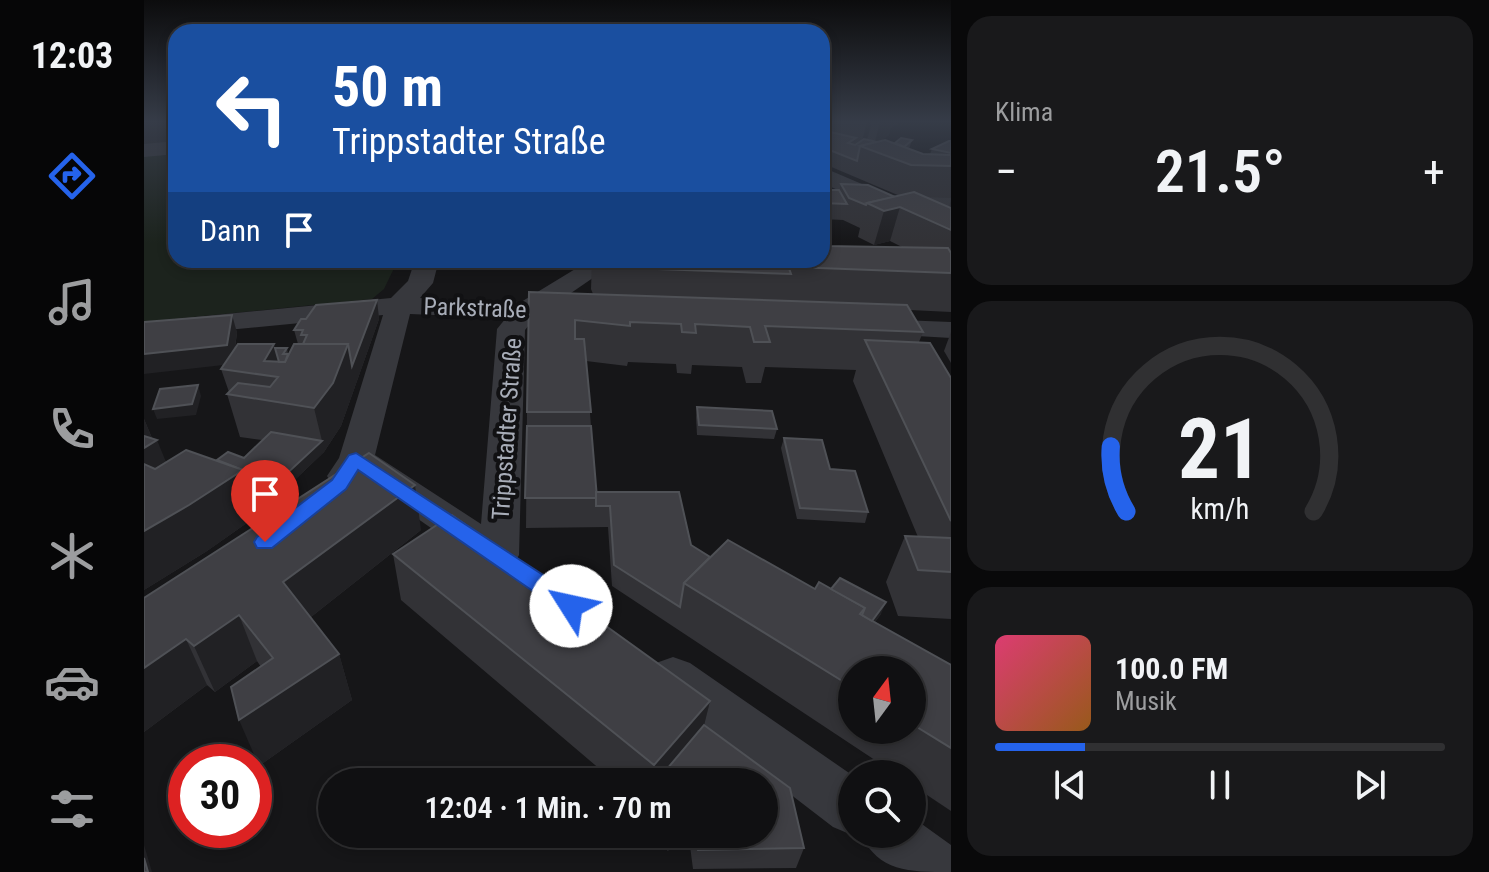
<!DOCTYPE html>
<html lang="de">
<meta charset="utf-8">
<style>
:root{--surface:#101012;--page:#19191b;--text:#f1f3f6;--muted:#9c9d9f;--line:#303032;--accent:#2563eb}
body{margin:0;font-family:"Roboto Condensed",sans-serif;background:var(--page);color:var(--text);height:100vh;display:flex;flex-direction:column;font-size:30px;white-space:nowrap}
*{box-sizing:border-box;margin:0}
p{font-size:26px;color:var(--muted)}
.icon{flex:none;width:44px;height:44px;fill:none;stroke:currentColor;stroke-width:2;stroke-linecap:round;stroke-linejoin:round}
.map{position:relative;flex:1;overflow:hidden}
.sheet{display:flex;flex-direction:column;gap:16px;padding:16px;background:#09090a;width:538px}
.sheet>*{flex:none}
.hud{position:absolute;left:24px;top:24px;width:662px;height:244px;border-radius:24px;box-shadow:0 4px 12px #0003,0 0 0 2px var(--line);background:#1a4fa0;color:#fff;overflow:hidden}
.needle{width:52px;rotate:15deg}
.fabs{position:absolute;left:694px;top:656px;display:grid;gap:16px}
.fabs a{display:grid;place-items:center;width:88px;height:88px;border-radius:50%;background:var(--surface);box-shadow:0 4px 12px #0003,0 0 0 2px var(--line);font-size:40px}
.speed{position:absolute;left:24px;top:744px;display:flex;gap:16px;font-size:40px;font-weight:700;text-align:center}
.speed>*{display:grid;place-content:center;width:104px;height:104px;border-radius:50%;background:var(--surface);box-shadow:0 4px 12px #0003,0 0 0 2px var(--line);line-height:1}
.speed .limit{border:12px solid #d22;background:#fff;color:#111}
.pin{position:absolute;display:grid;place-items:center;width:68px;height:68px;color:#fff;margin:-82px -34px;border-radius:50% 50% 50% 0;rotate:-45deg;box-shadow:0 0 8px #0007}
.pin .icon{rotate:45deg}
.me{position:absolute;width:88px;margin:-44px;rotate:305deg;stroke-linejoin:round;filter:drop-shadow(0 0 6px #0008)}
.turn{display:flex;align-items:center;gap:28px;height:168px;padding:0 32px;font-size:36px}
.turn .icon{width:104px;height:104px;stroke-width:2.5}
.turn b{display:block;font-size:56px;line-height:68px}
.then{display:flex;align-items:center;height:76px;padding:0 32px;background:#0003;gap:16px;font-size:30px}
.big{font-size:60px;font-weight:600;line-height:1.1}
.sheet .widget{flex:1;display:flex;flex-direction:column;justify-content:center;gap:12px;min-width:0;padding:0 28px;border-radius:24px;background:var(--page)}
.sheet .dial{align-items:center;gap:0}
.dial svg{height:208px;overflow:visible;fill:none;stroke:var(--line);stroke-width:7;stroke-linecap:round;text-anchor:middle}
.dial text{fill:var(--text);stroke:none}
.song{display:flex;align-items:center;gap:24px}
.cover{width:96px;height:96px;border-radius:12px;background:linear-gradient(135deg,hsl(340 70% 55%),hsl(30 70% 35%))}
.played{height:8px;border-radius:4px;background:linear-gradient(90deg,var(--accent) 20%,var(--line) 20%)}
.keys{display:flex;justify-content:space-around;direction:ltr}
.heat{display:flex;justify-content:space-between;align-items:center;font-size:44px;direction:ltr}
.trip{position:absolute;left:174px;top:768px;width:460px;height:80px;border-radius:40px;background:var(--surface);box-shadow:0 4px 12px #0003,0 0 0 2px var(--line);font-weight:600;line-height:80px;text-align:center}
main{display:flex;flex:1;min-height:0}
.menu{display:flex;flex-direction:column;width:144px;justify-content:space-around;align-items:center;background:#060607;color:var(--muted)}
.menu .icon{width:56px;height:56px}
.menu .selected{color:var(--accent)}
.menu b{font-size:36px;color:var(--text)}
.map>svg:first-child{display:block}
.green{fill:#1c231d}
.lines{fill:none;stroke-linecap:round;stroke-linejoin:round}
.minor{fill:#37383d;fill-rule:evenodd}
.tertiary{fill:#37383d;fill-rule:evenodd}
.wall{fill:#323236;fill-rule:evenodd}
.shaded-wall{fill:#212124}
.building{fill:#3f3f44;stroke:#4f5156;stroke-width:2}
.route{fill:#2563eb;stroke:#184099;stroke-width:2}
.labels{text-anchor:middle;stroke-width:8;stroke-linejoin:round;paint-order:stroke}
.street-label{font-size:24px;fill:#a8adb8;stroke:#111113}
</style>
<main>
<nav class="menu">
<b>12:03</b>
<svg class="icon selected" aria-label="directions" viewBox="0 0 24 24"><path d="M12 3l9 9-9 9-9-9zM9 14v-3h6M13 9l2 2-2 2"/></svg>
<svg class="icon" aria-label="music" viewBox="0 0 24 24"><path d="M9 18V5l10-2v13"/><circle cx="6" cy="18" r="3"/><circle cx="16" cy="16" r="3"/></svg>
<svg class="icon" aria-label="phone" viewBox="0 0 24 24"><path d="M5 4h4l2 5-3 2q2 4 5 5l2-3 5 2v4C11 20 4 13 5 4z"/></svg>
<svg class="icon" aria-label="climate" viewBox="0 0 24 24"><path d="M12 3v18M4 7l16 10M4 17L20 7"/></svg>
<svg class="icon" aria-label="car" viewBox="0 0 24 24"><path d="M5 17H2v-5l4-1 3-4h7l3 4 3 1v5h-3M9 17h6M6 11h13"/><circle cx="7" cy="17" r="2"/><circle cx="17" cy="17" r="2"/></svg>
<svg class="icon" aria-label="filters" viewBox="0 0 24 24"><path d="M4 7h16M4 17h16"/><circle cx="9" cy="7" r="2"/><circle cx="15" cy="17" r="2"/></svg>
</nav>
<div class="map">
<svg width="807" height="872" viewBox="0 0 807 872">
<rect width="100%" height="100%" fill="#161618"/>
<path class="green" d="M 32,152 L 32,260 L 254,260 L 240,289 L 228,299 L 0,322 L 0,155 Z"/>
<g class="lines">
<g class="minor">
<path d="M 698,121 L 678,134 L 679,121 Z"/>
<path d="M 678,194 L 807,197 L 807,209 L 678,206 Z"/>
<path d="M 271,260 L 295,260 L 289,283 L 276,298 L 377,302 L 446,260 L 475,260 L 411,304 L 440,307 L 444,313 L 440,319 L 390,319 L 381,330 L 375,555 L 369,566 L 355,570 L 341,566 L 337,559 L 327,556 L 217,479 L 214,484 L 201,488 L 188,484 L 183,476 L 195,458 L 239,315 L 0,338 L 0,322 L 247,298 L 264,281 ZM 266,314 L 362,318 L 353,329 L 337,524 L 231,455 Z"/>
<path d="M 731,319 L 807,322 L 807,338 L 721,333 L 717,327 L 721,321 Z"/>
<path d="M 529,657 L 546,663 L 708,775 L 708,834 L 711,834 L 708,835 L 689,827 L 512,691 L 505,677 L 512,663 Z"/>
<path d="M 768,817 L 807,845 L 807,872 C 763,872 736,872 716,834 L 768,834 Z"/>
</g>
<g class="tertiary">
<path d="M 32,140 L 32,154 L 0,157 L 0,143 Z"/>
<path d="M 678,167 L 807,222 L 807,240 L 678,183 Z"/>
</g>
</g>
<g class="wall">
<path d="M 688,121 L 757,121 L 746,129 L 745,135 L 736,141 L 751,143 L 768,140 L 765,149 L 779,154 L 786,154 L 788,149 L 807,141 L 807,198 L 781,197 L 805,207 L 807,200 L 807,312 L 766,310 L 779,332 L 775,342 L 807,378 L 807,619 L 754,616 L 742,582 L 761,536 L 774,537 L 709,381 L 712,370 L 621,367 L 617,383 L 602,383 L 598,367 L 548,365 L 547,374 L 533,373 L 532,364 L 484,362 L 483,366 L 442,361 L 452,492 L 566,557 L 671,589 L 737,614 L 731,622 L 807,665 L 807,811 L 768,785 L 768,774 L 752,774 L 468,586 L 464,527 L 382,528 L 383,412 L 385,292 L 449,294 L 447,289 L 448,260 L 678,260 L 680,246 L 758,247 L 746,241 L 730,245 L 714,237 L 716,228 L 699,220 L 678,219 L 678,190 L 695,191 L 697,184 L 751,197 L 756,196 L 678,163 L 678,133 L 686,132 ZM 708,670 L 768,670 L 768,730 L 708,730 Z"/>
<path d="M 233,300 L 235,319 L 197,426 L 180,452 L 114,515 L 63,551 L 0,590 L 0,419 L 8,438 L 22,462 L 74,461 L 73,460 L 100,458 L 118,440 L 96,437 L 83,394 L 85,392 L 77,369 L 80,365 L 88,315 L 93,333 L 91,348 L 143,348 L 144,354 L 154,344 L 150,330 L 162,319 Z"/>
<path d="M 807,332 L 807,363 L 800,351 Z"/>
<path d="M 553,407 L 633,429 L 630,439 L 553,435 L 552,417 Z"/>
<path d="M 640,438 L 686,469 L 724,512 L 721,523 L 653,519 L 637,448 Z"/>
<path d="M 308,515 L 566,701 L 560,725 L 646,788 L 660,848 L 652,868 L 549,869 L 546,846 L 535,837 L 524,851 L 504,834 L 620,834 L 620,782 L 471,782 L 257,600 L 249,554 Z"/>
<path d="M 277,530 L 167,617 L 195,654 L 208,700 L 115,766 L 117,667 L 113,661 L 71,692 L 63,685 L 0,732 L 0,598 Z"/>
</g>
<g class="shaded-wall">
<path d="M 0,121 L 32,121 L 32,141 L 0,144 Z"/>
<path d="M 723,121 L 728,121 L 722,144 L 717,146 Z"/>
<path d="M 736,121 L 757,121 L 746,129 L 745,135 L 730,146 Z"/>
<path d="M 756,207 L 746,241 L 730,245 L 740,211 Z"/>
<path d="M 233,300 L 235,319 L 197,426 L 180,452 L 114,515 L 63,551 L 0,590 L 0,531 L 99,470 L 178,441 L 170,408 L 204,344 Z"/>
<path d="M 88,315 L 93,333 L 88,364 L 0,374 L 0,354 Z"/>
<path d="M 130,344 L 141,385 L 120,361 Z"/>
<path d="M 54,385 L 57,396 L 52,415 L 13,419 L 9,409 Z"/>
<path d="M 0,419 L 10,443 L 13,440 L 31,484 L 0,482 Z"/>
<path d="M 271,485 L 277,530 L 153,628 L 139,582 Z"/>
<path d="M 742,602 L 737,614 L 714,644 L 719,633 Z"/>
<path d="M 95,615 L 113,661 L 71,692 L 50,646 Z"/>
<path d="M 42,639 L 63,685 L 0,732 L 0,668 Z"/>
<path d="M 195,654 L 208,700 L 115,766 L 95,720 Z"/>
<path d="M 566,701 L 555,746 L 526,782 L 508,782 L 510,765 Z"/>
<path d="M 527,834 L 536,834 L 535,837 L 524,851 Z"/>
<path d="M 0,845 L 8,872 L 4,872 L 0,858 Z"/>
</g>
<g class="building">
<path d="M 682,131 L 712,138 L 704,143 L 711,145 L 720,139 L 733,142 L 716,146 L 713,161 L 678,147 L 678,133 Z"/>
<path d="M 757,138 L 768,140 L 760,147 L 751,143 Z"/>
<path d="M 741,140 L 779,154 L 807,155 L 807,166 L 767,165 L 716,146 Z"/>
<path d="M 805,141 L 807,141 L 807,153 L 788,149 Z"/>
<path d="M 697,184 L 724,185 L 751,197 L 723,203 L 722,205 L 705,198 Z"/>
<path d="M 678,190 L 695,190 L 703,204 L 678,203 Z"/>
<path d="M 770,192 L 807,208 L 807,230 L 756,207 L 740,211 L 723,203 Z"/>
<path d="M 678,242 L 680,246 L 804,248 L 807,253 L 807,273 L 649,267 L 646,260 L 678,260 Z"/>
<path d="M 449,260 L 642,260 L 647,274 L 460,267 L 450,263 Z"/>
<path d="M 385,292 L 763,305 L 779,332 L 621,326 L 626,342 L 610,342 L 606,327 L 551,324 L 552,333 L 538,332 L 537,324 L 486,322 L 486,326 L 431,320 L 431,339 L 440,339 L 447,412 L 383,412 Z"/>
<path d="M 233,300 L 208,366 L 204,344 L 159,344 L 163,335 L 157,335 L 159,330 L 150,330 L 157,319 L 162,319 L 172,305 Z"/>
<path d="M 88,315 L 83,345 L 0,354 L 0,322 Z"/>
<path d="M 721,340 L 786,343 L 807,378 L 807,521 Z"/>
<path d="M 94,344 L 130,344 L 120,361 L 141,362 L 150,344 L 204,344 L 189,383 L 170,408 L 83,394 L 94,383 L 126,387 L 134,377 L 77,369 Z"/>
<path d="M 131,348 L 143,348 L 139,354 L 144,354 L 141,362 L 135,362 Z"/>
<path d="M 54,385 L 48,404 L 9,409 L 16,389 Z"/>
<path d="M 553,407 L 628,411 L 633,429 L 555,425 Z"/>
<path d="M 383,426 L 447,426 L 453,498 L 381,498 Z"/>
<path d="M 127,432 L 178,441 L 110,504 L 99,470 L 73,460 L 84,452 L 100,458 Z"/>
<path d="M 0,436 L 13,440 L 0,448 Z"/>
<path d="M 640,438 L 678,440 L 686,469 L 711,471 L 724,512 L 656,508 Z"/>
<path d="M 42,450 L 99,470 L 45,505 L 0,531 L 0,464 L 11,469 Z"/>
<path d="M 225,453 L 271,485 L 139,582 L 195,654 L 95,720 L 87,687 L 129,658 L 95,615 L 50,646 L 42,639 L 0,668 L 0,598 Z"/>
<path d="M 452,492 L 535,492 L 547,545 L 566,557 L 540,583 L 536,607 L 470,565 L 466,506 L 452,506 Z"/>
<path d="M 308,515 L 566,701 L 510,765 L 249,554 Z"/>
<path d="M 761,536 L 807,538 L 807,572 L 774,570 Z"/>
<path d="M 584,540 L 671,589 L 675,582 L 721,608 L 716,614 L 807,665 L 807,748 L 768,724 L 768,670 L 708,670 L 708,687 L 540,583 Z"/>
<path d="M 696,578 L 742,602 L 728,621 L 718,615 L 721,608 L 687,589 Z"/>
<path d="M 560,725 L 646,788 L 660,848 L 554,850 L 552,834 L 620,834 L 620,782 L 512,782 Z"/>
<path d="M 0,858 L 4,872 L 0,872 Z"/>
</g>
<linearGradient id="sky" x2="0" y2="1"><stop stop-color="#0c0c0d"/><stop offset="0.5" stop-color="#363c48"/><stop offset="1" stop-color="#363c48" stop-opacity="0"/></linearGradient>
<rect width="807" height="243" fill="url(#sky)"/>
<path class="route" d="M 212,453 L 436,599 L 439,606 L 436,612 L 427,615 L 419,612 L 214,470 L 202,489 L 128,548 L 113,548 L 110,542 L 113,537 L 188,480 L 205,455 Z"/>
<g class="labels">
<g class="street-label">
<text transform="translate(331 308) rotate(2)" y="8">Parkstraße</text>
<text transform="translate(363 429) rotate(-86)" y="8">Trippstadter Straße</text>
</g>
</g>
</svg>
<div class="fabs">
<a><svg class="needle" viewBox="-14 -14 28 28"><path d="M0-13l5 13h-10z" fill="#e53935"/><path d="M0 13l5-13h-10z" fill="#9c9d9f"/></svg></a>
<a><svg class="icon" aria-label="search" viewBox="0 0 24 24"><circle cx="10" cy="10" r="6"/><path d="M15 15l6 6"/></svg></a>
</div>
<div class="speed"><div class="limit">30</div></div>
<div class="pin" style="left:121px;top:542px;background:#d93025"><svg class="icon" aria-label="arrive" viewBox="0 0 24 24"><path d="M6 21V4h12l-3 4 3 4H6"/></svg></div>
<svg class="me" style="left:427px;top:606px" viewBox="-20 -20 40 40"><circle r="19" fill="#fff"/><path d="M0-13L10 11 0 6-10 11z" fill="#2563eb"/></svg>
<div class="trip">12:04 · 1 Min. · 70 m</div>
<div class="hud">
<div class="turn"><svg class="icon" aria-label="left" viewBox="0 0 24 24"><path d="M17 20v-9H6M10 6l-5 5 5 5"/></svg><div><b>50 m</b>Trippstadter Straße</div></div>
<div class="then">Dann<svg class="icon" aria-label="arrive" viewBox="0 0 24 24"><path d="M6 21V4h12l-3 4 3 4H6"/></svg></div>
</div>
</div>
<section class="sheet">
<div class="widget"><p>Klima</p>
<div class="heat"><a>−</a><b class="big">21.5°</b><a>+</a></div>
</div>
<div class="widget dial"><svg viewBox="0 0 100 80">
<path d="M14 69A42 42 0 1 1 86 69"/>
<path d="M14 69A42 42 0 0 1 8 44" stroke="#2563eb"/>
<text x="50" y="56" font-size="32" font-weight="700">21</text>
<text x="50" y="72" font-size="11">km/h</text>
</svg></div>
<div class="widget">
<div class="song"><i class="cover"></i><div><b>100.0 FM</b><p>Musik</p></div></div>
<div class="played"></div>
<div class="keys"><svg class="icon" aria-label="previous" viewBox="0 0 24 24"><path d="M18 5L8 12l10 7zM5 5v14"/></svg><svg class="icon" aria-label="pause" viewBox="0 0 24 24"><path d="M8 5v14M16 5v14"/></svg><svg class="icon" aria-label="next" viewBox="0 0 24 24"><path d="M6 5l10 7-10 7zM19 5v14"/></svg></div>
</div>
</section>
</main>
